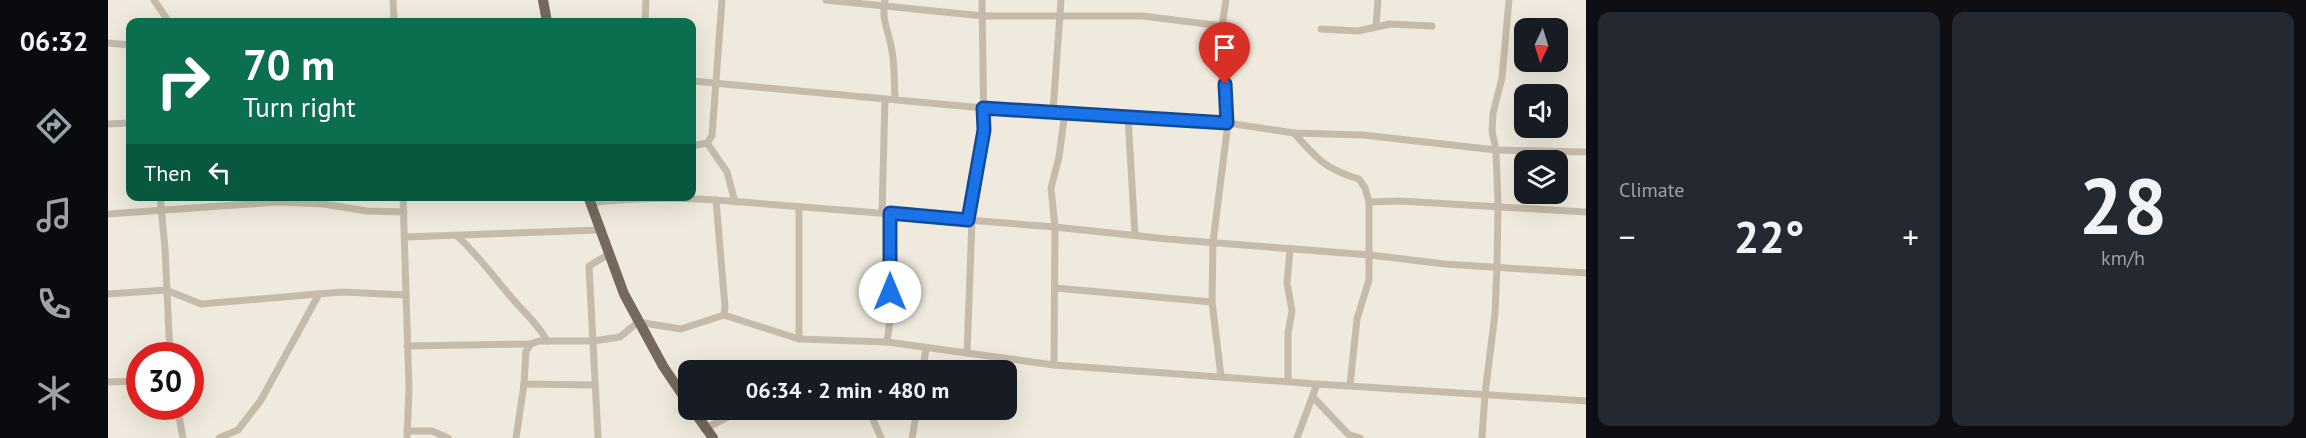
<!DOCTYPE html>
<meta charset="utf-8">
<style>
:root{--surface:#171b24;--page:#242831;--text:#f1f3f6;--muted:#9ea1a6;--accent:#94a6ac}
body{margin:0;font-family:"PT Sans",sans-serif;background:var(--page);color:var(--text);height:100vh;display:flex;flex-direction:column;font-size:22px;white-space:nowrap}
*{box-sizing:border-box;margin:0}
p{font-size:20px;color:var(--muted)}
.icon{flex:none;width:33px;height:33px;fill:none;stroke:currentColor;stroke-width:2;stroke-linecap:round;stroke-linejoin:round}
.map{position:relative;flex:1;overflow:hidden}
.sheet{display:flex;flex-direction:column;gap:12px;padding:12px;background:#0d0f14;width:720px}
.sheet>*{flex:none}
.banner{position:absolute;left:18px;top:18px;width:570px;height:183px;border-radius:12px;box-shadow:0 6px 24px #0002;background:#0b6e4f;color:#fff;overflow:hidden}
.needle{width:39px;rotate:184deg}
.controls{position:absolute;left:1406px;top:18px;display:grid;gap:12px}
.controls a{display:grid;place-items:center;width:54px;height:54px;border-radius:12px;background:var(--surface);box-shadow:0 6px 24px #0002;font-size:30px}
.speed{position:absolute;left:18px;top:342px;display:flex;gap:12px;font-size:30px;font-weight:700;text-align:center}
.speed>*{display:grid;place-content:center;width:78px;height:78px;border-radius:50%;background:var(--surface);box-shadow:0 6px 24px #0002;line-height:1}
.speed .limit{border:9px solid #d22;background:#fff;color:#111}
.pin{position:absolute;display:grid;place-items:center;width:51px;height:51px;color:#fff;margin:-62px -26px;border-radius:50% 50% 50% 0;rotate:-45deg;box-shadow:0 0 6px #0007}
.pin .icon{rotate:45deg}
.me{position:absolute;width:66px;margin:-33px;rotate:0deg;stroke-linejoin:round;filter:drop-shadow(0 0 4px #0008)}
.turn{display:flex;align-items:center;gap:21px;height:126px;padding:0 18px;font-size:27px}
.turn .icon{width:78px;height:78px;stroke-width:2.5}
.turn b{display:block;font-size:42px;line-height:51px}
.then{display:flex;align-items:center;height:57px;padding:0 18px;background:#0003;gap:12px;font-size:22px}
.big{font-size:45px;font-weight:600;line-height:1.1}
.sheet .tile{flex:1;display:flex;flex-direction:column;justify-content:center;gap:9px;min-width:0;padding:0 21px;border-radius:12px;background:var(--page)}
.sheet .dial{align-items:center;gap:0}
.dial b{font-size:78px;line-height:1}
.heat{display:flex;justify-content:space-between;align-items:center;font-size:33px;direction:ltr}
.sheet .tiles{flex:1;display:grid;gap:12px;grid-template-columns:repeat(2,1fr)}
.trip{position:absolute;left:570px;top:360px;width:339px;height:60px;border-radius:12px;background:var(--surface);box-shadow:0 6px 24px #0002;font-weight:600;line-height:60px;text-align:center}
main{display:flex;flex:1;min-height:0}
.tab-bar{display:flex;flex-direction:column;width:108px;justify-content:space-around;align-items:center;background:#090b0e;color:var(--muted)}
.tab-bar .icon{width:42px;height:42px}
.tab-bar .selected{color:var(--accent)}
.tab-bar b{font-size:27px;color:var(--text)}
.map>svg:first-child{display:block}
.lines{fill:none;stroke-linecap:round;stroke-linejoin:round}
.minor{stroke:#c6bbaa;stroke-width:7}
.primary{stroke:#75685c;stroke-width:10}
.route-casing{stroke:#114b97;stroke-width:15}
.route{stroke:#1a73e8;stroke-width:10}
</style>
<main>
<nav class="tab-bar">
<b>06:32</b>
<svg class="icon selected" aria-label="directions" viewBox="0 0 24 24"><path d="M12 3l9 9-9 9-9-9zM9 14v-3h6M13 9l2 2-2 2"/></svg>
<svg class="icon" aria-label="music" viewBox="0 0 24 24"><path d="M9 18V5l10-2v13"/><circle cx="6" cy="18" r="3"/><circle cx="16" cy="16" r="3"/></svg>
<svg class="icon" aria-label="phone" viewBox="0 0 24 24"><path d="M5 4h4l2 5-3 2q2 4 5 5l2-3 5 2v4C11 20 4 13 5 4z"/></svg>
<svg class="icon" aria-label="climate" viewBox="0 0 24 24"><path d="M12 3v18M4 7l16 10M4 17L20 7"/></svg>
</nav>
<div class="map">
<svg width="1478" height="438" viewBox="0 0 1478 438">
<rect width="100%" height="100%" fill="#efeadd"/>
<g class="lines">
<g class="minor">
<path d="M 46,0 L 61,22"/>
<path d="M 285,0 L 286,22"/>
<path d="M 718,0 L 875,16 L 1035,16 L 1114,26"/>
<path d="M 777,0 C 773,22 781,30 784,51 C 787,67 786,83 787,99"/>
<path d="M 537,22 L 538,0"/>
<path d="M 1268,26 L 1270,0"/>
<path d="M 1213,29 L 1250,31 L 1282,24 L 1324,26"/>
<path d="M 0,43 L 22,45"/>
<path d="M 584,81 L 875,108 L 1120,123 L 1186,133 L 1255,135 L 1388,150 L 1478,152"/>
<path d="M 945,111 L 953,0"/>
<path d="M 1020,117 L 1027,235"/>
<path d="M 0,124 L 22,123"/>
<path d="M 1186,133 C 1208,158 1217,169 1251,179 L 1257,188 L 1261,202 L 1261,280 L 1249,319 L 1242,385"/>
<path d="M 599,143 L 619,172 L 627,202"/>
<path d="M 584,146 L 599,143 L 604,136 L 614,0"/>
<path d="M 52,196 L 57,248 L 62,356"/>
<path d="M 295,196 L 301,389 L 299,438"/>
<path d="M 608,200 L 617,307 L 616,315"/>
<path d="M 1261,202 L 1292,201 L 1478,212"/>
<path d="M 482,203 C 524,198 565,197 608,200 L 947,227 L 1059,239 L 1262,255 L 1337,264 L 1478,273"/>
<path d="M 774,213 L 777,99"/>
<path d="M 0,214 L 170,202 L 216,204 L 259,211 L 296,212"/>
<path d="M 859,220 L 876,130 L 874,0"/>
<path d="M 297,237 L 491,230"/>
<path d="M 350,237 C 370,255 385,276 403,297 C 415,312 430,323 439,341"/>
<path d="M 947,288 L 1104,302"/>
<path d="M 0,294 L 58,290 L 93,304 L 234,292 L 298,295"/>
<path d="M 691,339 L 691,208"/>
<path d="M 779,342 L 783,312 L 782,213"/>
<path d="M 299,346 L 423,344"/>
<path d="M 859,353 L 864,220"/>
<path d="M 946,365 L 947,227 L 943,188 L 951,157 L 957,112"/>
<path d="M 815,370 L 818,348"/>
<path d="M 1113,376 L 1104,302 L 1105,242 L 1120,123 L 1114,26 L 1118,0"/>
<path d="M 1180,379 L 1180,333 L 1184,311 L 1179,283 L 1182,250"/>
<path d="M 0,382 L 32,381"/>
<path d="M 416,384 L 486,385"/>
<path d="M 1209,384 L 1478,401"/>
<path d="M 1205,397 L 1241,435 L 1252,438"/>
<path d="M 69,406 L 75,438"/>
<path d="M 761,410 L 773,438"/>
<path d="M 596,429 L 634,410"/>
<path d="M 299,431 L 324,431 L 340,438"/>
<path d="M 111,438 L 130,430 L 153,400 L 211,294"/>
<path d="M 408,438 L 416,384 L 418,351 L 423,344 L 431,341 L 485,341 L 512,337 L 530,322 L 573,329 L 616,315 L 691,339 L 779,342 L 946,365 L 1209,384 L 1189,438"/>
<path d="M 490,438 L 481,266 L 501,254"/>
<path d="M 804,438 L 809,410"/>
<path d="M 1374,438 L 1377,394 L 1387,314 L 1389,266 L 1390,205 L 1388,150 L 1384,131 L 1385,113 L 1394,78 L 1401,0"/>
</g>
<g class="primary">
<path d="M 435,0 L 439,22"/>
<path d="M 480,196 L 516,294 L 555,366 L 580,403"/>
<path d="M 585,410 L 605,438"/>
</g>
</g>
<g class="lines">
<g class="route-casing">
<path id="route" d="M 782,292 L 782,213 L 860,220 L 876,130 L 875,108 L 1119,123 L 1117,84"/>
</g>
<use href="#route" class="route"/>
</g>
</svg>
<div class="controls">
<a><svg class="needle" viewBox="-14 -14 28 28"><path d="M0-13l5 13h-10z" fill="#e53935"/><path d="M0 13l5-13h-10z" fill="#9ea1a6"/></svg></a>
<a><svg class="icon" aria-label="sound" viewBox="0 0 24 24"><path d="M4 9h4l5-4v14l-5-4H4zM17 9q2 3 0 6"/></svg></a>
<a><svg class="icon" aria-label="layers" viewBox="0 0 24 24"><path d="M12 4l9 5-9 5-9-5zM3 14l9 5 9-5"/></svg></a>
</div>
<div class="speed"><div class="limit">30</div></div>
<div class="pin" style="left:1117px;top:84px;background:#d93025"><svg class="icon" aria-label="arrive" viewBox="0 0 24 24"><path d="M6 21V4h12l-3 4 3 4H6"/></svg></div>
<svg class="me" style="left:782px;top:292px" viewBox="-20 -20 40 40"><circle r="19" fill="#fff"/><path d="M0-13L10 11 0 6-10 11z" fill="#1a73e8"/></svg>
<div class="trip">06:34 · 2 min · 480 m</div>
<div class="banner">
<div class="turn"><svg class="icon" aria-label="right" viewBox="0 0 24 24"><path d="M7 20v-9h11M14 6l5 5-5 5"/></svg><div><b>70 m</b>Turn right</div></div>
<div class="then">Then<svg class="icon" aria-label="left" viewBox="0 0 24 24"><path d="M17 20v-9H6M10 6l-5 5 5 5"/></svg></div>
</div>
</div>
<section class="sheet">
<div class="tiles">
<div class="tile"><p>Climate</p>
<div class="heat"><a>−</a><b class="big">22°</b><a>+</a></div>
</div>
<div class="tile dial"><b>28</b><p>km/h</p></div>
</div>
</section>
</main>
